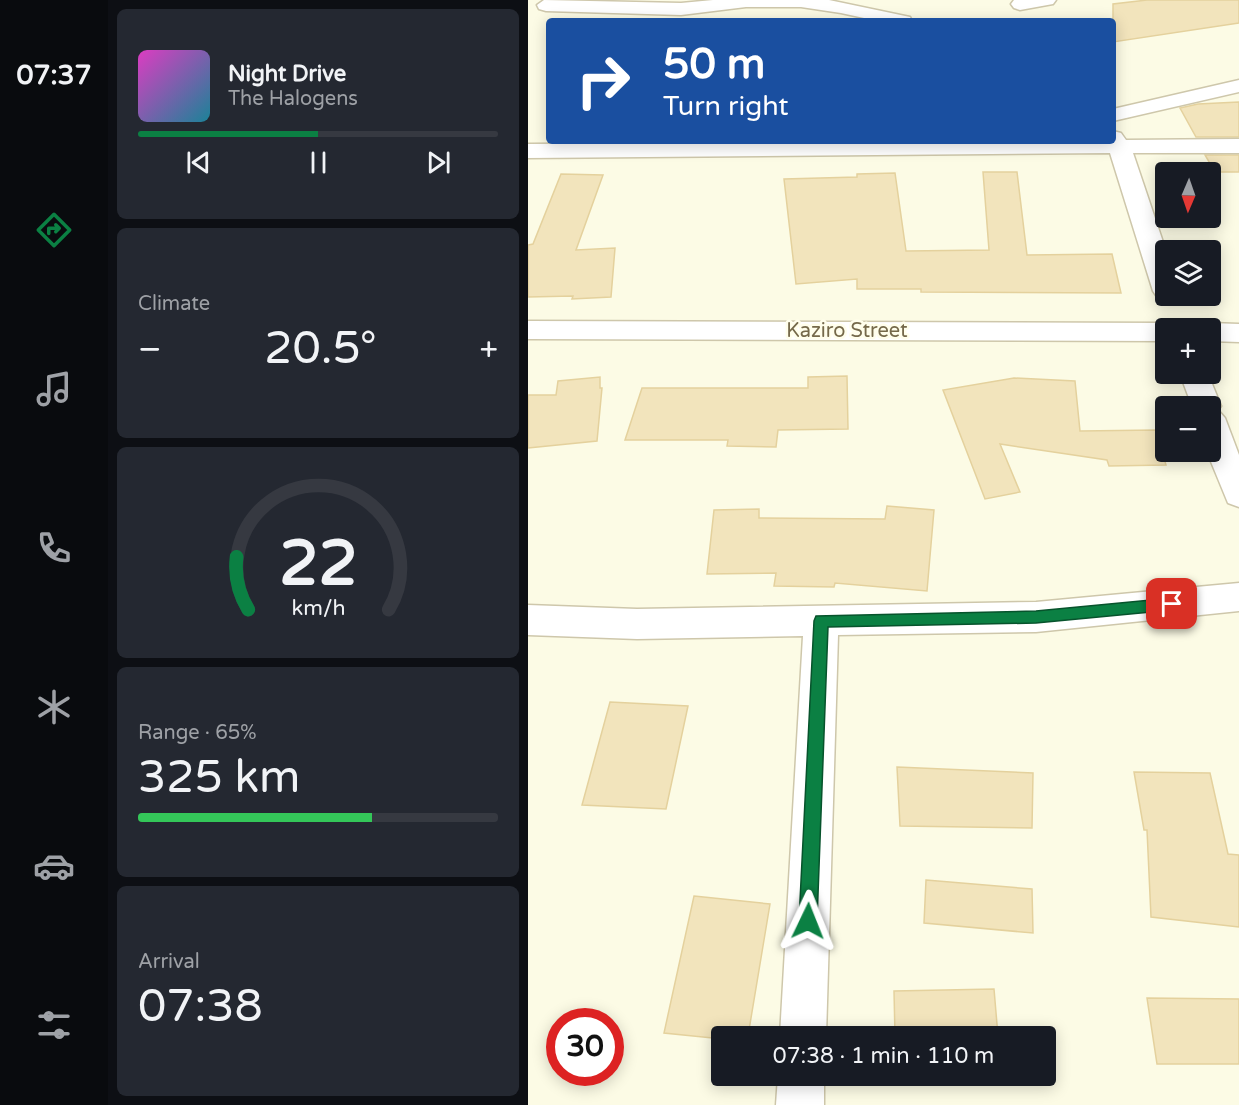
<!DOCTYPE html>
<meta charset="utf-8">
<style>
:root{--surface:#171b24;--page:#242831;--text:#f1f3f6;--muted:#9ea1a6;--line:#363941;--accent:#0b8043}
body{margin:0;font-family:"Varela Round",sans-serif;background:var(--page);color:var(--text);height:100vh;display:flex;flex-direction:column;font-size:22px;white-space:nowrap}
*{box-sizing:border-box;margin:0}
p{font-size:20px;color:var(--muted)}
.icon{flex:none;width:33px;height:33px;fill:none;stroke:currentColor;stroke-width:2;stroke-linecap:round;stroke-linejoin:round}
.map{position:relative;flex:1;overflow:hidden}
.panel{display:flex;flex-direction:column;gap:9px;padding:9px;background:#0d0f14;width:420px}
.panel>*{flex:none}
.hud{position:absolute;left:18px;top:18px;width:570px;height:126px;border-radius:6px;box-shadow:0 3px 15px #0003;background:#1a4fa0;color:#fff;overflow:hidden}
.needle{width:39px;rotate:182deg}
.fabs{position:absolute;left:627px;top:162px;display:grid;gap:12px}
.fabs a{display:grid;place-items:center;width:66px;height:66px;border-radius:6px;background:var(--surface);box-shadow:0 3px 15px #0003;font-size:30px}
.speed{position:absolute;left:18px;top:1008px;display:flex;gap:12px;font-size:30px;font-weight:700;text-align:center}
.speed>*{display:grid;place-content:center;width:78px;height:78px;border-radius:50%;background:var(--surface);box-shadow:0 3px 15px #0003;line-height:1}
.speed .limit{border:9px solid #d22;background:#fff;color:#111}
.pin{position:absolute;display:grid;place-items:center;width:51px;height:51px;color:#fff;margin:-26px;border-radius:12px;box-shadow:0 3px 9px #0006}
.me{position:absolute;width:66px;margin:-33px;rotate:2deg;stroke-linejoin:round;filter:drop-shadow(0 0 4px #0008)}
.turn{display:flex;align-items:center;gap:21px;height:126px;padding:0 18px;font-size:27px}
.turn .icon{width:78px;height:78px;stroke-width:2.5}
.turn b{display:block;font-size:42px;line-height:51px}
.big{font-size:45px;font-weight:600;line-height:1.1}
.panel .tile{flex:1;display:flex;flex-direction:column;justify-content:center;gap:9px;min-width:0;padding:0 21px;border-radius:9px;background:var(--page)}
.panel .dial{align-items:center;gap:0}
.dial svg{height:156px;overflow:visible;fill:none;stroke:var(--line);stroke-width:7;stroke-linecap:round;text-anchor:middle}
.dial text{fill:var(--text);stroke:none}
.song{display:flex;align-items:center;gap:18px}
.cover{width:72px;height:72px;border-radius:9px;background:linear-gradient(135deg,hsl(310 70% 55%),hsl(190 70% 35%))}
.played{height:6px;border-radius:3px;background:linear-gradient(90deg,var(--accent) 50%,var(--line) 50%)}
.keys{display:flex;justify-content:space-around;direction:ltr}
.heat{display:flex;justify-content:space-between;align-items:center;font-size:33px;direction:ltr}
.charge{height:9px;border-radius:4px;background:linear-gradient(90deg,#34c759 65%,var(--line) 0)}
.trip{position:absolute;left:183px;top:1026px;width:345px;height:60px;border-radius:6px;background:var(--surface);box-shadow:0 3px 15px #0003;font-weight:600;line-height:60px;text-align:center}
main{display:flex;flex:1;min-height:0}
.tab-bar{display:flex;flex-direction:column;width:108px;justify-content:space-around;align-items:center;background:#090b0e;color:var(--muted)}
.tab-bar .icon{width:42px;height:42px}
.tab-bar .selected{color:var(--accent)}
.tab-bar b{font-size:27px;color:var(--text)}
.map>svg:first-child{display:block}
.building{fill:#f2e4bc;stroke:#e4d19d;stroke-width:1.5}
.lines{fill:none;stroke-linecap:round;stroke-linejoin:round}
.minor-casing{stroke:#cec7ab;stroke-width:3}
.minor{fill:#fff;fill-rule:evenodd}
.route{fill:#0b8043;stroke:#07532c;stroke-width:1.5}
.labels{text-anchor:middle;stroke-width:5;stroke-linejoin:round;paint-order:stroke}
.street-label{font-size:20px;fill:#75694a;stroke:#fffeeb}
</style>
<main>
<nav class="tab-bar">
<b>07:37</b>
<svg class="icon selected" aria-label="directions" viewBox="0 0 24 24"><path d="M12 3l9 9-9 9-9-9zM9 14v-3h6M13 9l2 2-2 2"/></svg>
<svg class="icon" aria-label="music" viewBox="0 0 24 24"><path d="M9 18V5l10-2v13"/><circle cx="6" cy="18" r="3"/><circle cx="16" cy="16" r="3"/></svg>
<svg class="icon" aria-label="phone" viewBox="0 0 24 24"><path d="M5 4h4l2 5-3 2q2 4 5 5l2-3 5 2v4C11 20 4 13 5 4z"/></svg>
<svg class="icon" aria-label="climate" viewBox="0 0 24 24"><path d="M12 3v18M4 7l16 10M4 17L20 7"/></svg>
<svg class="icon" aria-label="car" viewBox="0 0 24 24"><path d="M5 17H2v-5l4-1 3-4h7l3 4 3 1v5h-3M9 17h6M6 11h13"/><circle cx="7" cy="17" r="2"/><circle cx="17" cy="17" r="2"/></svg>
<svg class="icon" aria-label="filters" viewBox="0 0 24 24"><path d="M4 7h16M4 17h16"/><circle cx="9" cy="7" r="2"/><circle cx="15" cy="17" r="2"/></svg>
</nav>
<section class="panel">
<div class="tile">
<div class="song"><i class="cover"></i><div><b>Night Drive</b><p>The Halogens</p></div></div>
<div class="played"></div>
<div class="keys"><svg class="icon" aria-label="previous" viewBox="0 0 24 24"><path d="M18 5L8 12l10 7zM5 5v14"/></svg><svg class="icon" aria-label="pause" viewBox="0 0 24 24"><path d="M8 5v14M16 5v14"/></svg><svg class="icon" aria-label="next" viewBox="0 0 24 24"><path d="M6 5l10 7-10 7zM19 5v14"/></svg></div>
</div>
<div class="tile"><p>Climate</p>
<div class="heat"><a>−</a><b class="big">20.5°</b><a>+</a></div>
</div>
<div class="tile dial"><svg viewBox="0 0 100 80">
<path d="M14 69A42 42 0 1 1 86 69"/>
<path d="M14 69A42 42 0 0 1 8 42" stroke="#0b8043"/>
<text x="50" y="56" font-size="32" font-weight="700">22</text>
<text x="50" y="72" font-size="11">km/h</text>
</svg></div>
<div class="tile"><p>Range · 65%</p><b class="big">325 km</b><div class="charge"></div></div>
<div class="tile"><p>Arrival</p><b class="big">07:38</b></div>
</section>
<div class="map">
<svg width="711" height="1105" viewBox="0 0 711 1105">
<rect width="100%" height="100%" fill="#fcfbe5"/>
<g class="building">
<path d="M 619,0 L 711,0 L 711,23 L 585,42 L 585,4 Z"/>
<path d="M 711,102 L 711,137 L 668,137 L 652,108 L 670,104 Z"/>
<path d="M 677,155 L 711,155 L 711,172 L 687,172 Z"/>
<path d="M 455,172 L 489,172 L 499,255 L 584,254 L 593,293 L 393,292 L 393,289 L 329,289 L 329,279 L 268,284 L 256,179 L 329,177 L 329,174 L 367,173 L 378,251 L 461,250 Z"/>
<path d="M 33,174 L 75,175 L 48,250 L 87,248 L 83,297 L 44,299 L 45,296 L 0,297 L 0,245 L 5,244 Z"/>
<path d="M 319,376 L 320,429 L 250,430 L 248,447 L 199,446 L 200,440 L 97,440 L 114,388 L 280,388 L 280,377 Z"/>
<path d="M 72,377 L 72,388 L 74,388 L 69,441 L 0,448 L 0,395 L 28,395 L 30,381 Z"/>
<path d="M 486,378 L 547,381 L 552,431 L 628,430 L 638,465 L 581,466 L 579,460 L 472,444 L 492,492 L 457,499 L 415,390 Z"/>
<path d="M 359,506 L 406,510 L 399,591 L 307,583 L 306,587 L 246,586 L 248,573 L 179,574 L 186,510 L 231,509 L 231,518 L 357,519 Z"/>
<path d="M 82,702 L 160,706 L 138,809 L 54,805 Z"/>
<path d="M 369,767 L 505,773 L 504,828 L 372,826 Z"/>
<path d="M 606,772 L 682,773 L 700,854 L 711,855 L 711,927 L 623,917 L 619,830 L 616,830 Z"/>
<path d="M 398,880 L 504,889 L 505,933 L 396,923 Z"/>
<path d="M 166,896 L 242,904 L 220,1036 L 194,1036 L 194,1039 L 136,1033 Z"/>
<path d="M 466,989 L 470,1036 L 367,1036 L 366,991 Z"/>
<path d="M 619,998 L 711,999 L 711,1064 L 629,1064 Z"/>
<path d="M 367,1076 L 472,1076 L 473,1079 L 367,1080 Z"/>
</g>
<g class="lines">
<g class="minor-casing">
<g id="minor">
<path d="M 16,0 L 153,3 L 185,0 L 301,0 L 382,17 L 384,21 L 350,21 L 313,13 L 273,7 L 218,7 L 153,15 L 18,11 L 11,9 L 9,5 Z"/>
<path d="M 486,0 L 528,0 L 525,4 L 492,10 L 486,8 L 483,4 Z"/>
<path d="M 711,80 L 711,92 L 585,121 L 585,109 Z"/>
<path d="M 585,131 L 593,133 L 598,140 L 711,139 L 711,153 L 605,153 L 638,251 L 638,296 L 647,297 L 638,299 L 629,297 L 625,291 L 582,153 L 0,158 L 0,144 L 585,141 Z"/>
<path d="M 0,321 L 638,323 L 649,328 L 638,328 L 638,341 L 0,339 Z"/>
<path d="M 682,323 L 711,324 L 711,342 L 682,341 L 682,328 L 671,328 Z"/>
<path d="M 652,374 L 680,374 L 693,406 L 690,410 L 697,418 L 711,455 L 711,507 L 700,503 L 679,452 L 682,452 L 682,406 L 664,406 Z"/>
<path d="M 711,583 L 711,611 L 508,632 L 310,635 L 298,1036 L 252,1036 L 275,636 L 109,639 L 0,635 L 0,605 L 109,609 L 508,602 Z"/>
<path d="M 250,1076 L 296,1076 L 296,1105 L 248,1105 Z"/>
</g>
</g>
<use href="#minor" class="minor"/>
</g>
<path class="route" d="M 644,598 L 649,600 L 651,604 L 649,608 L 644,610 L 508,623 L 300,627 L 289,921 L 286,927 L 280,930 L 273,927 L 271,921 L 286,621 L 288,616 L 508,611 Z"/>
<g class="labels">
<g class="street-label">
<text x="319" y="337">Kaziro Street</text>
</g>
</g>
</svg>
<div class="fabs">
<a><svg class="needle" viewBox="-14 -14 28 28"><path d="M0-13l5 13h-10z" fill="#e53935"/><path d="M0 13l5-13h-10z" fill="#9ea1a6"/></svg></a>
<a><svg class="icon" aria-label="layers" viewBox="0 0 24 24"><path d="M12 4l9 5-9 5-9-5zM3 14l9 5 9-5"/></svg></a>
<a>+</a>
<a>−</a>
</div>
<div class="speed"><div class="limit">30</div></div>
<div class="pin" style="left:644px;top:604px;background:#d93025"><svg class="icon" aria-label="arrive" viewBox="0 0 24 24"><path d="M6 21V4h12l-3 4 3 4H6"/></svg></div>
<svg class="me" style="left:280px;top:921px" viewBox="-20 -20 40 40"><path d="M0-17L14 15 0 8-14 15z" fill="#0b8043" stroke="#fff" stroke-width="4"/></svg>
<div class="trip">07:38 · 1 min · 110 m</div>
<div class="hud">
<div class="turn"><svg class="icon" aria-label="right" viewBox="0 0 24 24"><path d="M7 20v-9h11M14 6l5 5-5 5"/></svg><div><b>50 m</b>Turn right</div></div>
</div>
</div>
</main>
